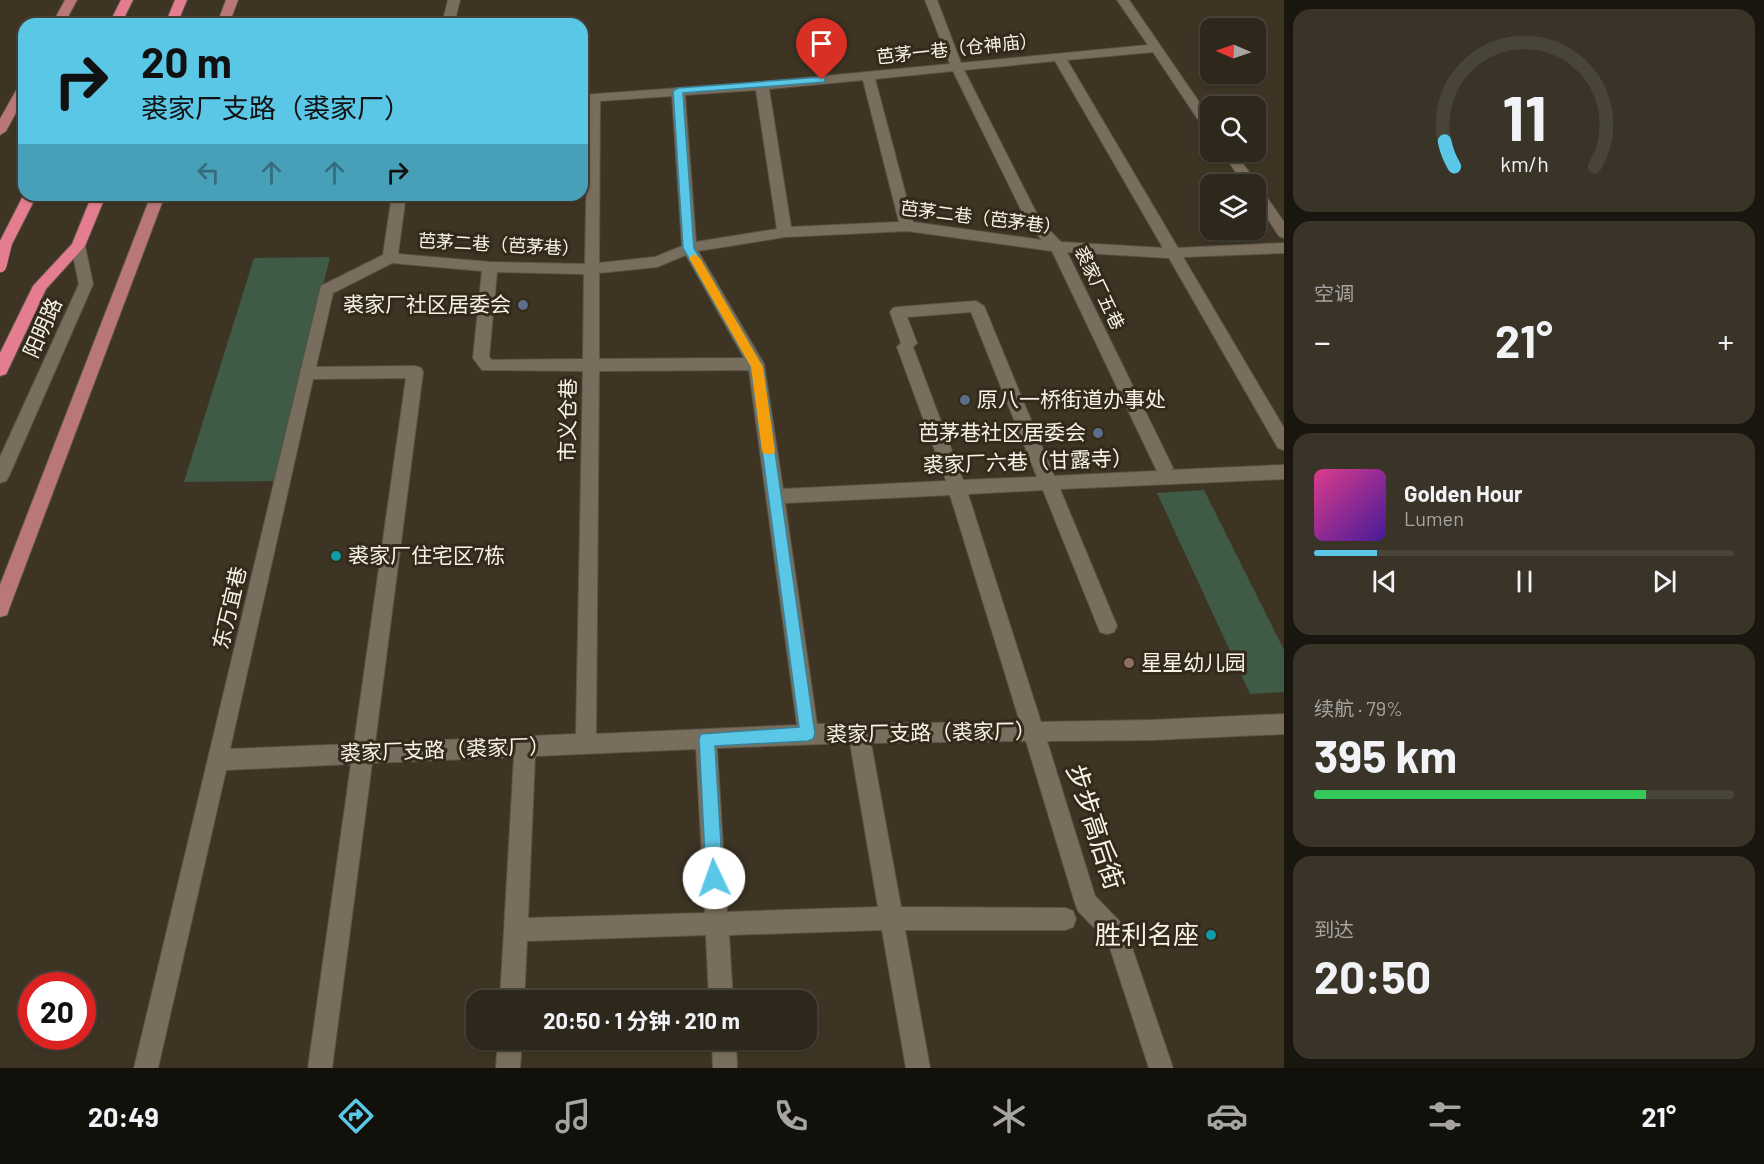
<!DOCTYPE html>
<html lang="zh">
<meta charset="utf-8">
<style>
:root{--surface:#2e271b;--page:#3a3328;--text:#f1f3f6;--muted:#a7a5a3;--line:#49443a;--accent:#5bc7e7}
body{margin:0;font-family:Barlow,"Noto Sans SC",sans-serif;background:var(--page);color:var(--text);height:100vh;display:flex;flex-direction:column;font-size:22px;white-space:nowrap}
*{box-sizing:border-box;margin:0}
p{font-size:20px;color:var(--muted)}
.icon{flex:none;width:33px;height:33px;fill:none;stroke:currentColor;stroke-width:2;stroke-linecap:round;stroke-linejoin:round}
.map{position:relative;flex:1;overflow:hidden}
.drawer{display:flex;flex-direction:column;gap:9px;padding:9px;background:#19150f;width:480px}
.drawer>*{flex:none}
.top-card{position:absolute;left:18px;top:18px;width:570px;height:183px;border-radius:18px;box-shadow:0 2px 4px #0004,0 0 0 2px var(--line);background:#5bc7e7;color:#111;overflow:hidden}
.needle{width:39px;rotate:272deg}
.tools{position:absolute;left:1200px;top:18px;display:grid;gap:12px}
.tools a{display:grid;place-items:center;width:66px;height:66px;border-radius:12px;background:var(--surface);box-shadow:0 2px 4px #0004,0 0 0 2px var(--line);font-size:30px}
.speed{position:absolute;left:18px;top:972px;display:flex;gap:12px;font-size:30px;font-weight:700;text-align:center}
.speed>*{display:grid;place-content:center;width:78px;height:78px;border-radius:50%;background:var(--surface);box-shadow:0 2px 4px #0004,0 0 0 2px var(--line);line-height:1}
.speed .limit{border:9px solid #d22;background:#fff;color:#111}
.pin{position:absolute;display:grid;place-items:center;width:51px;height:51px;color:#fff;margin:-62px -26px;border-radius:50% 50% 50% 0;rotate:-45deg;box-shadow:0 0 6px #0007}
.pin .icon{rotate:45deg}
.me{position:absolute;width:66px;margin:-33px;rotate:357deg;stroke-linejoin:round;filter:drop-shadow(0 0 4px #0008)}
.turn{display:flex;align-items:center;gap:21px;height:126px;padding:0 24px;font-size:27px}
.turn .icon{width:78px;height:78px;stroke-width:2.5}
.turn b{display:block;font-size:42px;line-height:51px}
.lanes{display:flex;align-items:center;height:57px;padding:0 24px;background:#0003;justify-content:center;gap:30px;direction:ltr}
.lanes .off{opacity:.35}
.big{font-size:45px;font-weight:700;line-height:1.1}
.drawer .tile{flex:1;display:flex;flex-direction:column;justify-content:center;gap:9px;min-width:0;padding:0 21px;border-radius:18px;background:var(--page)}
.drawer .dial{align-items:center;gap:0}
.dial svg{height:156px;overflow:visible;fill:none;stroke:var(--line);stroke-width:7;stroke-linecap:round;text-anchor:middle}
.dial text{fill:var(--text);stroke:none}
.song{display:flex;align-items:center;gap:18px}
.cover{width:72px;height:72px;border-radius:9px;background:linear-gradient(135deg,hsl(330 70% 55%),hsl(260 70% 35%))}
.played{height:6px;border-radius:3px;background:linear-gradient(90deg,var(--accent) 15%,var(--line) 15%)}
.keys{display:flex;justify-content:space-around;direction:ltr}
.heat{display:flex;justify-content:space-between;align-items:center;font-size:33px;direction:ltr}
.charge{height:9px;border-radius:4px;background:linear-gradient(90deg,#34c759 79%,var(--line) 0)}
.trip{position:absolute;left:466px;top:990px;width:351px;height:60px;border-radius:18px;background:var(--surface);box-shadow:0 2px 4px #0004,0 0 0 2px var(--line);font-weight:700;line-height:60px;text-align:center}
.menu{display:flex;height:96px;justify-content:space-around;align-items:center;background:#12100b;color:var(--muted)}
.menu .icon{width:42px;height:42px}
.menu .current{color:var(--accent)}
.menu b{font-size:27px;color:var(--text)}
main{display:flex;flex:1;min-height:0}
.map>svg:first-child{display:block}
.green{fill:#3f5a45}
.lines{fill:none;stroke-linecap:round;stroke-linejoin:round}
.minor-casing{stroke:#5b5345;stroke-width:2}
.major-casing{stroke:#5b5345;stroke-width:2}
.highway-casing{stroke:#5b5345;stroke-width:2}
.minor{fill:#796e5d;fill-rule:evenodd}
.major{fill:#b9777a;fill-rule:evenodd}
.highway{fill:#e47d8e;fill-rule:evenodd}
.highway-bridge-casing{stroke:#5b5345;stroke-width:14;stroke-linecap:butt}
.highway-bridge{stroke:#e47d8e;stroke-width:13}
.route{fill:#5bc7e7;stroke:#3b8196;stroke-width:1.5}
.slow{fill:#f59e0b}
.service-dot{fill:#5c6f8a;stroke:#332a1a;stroke-width:2}
.culture-dot{fill:#0f9aa8;stroke:#332a1a;stroke-width:2}
.education-dot{fill:#8d6e63;stroke:#332a1a;stroke-width:2}
.labels{text-anchor:middle;stroke-width:6;stroke-linejoin:round;paint-order:stroke}
.far-street-label{font-size:18px;fill:#f8f2e8;stroke:#332a1a}
.poi-label{font-size:21px;fill:#f8f2e8;stroke:#332a1a;text-anchor:start}
.street-label{font-size:21px;fill:#f8f2e8;stroke:#332a1a}
.near-street-label{font-size:26px;fill:#f8f2e8;stroke:#332a1a}
.near-poi-label{font-size:26px;fill:#f8f2e8;stroke:#332a1a;text-anchor:end}
</style>
<main>
<div class="map">
<svg width="1284" height="1068" viewBox="0 0 1284 1068">
<rect width="100%" height="100%" fill="#3d3424"/>
<g class="green">
<path d="M 330,257 L 275,481 L 184,482 L 254,258 Z"/>
<path d="M 1204,490 L 1284,650 L 1284,692 L 1250,694 L 1157,493 Z"/>
</g>
<g class="lines">
<g class="minor-casing">
<g id="minor">
<path d="M 448,0 L 460,0 L 454,24 L 442,24 Z"/>
<path d="M 925,0 L 937,0 L 961,63 L 1148,45 L 1117,0 L 1129,0 L 1210,118 L 1210,131 L 1205,130 L 1153,52 L 1067,60 L 1178,248 L 1284,243 L 1284,253 L 1183,257 L 1284,428 L 1284,450 L 1278,448 L 1169,258 L 1067,252 L 1173,468 L 1171,470 L 1284,465 L 1284,479 L 1060,489 L 1117,626 L 1114,632 L 1107,634 L 1100,632 L 1043,490 L 968,494 L 1041,722 L 1152,720 L 1284,714 L 1284,734 L 1152,740 L 1047,741 L 1095,896 L 1125,927 L 1173,1068 L 1149,1068 L 1108,942 L 1078,911 L 1075,903 L 1026,741 L 871,743 L 901,907 L 1065,908 L 1073,911 L 1076,919 L 1073,927 L 1065,930 L 905,930 L 930,1068 L 906,1068 L 882,930 L 729,935 L 733,1000 L 709,1000 L 706,935 L 527,941 L 524,1000 L 500,1000 L 514,757 L 372,763 L 332,1068 L 308,1068 L 351,764 L 226,770 L 158,1068 L 134,1068 L 321,286 L 383,255 L 392,195 L 406,195 L 398,254 L 490,262 L 585,264 L 588,101 L 582,101 L 582,95 L 762,82 L 950,64 ZM 1055,61 L 1163,248 L 1061,242 L 1041,222 L 964,70 ZM 953,71 L 1028,224 L 1042,240 L 913,222 L 875,79 ZM 863,80 L 899,222 L 791,227 L 769,89 ZM 756,90 L 777,229 L 696,242 L 685,95 ZM 672,96 L 682,246 L 655,257 L 599,263 L 600,101 ZM 907,231 L 1052,251 L 1157,471 L 1054,476 L 984,306 L 976,301 L 898,307 L 893,308 L 890,312 L 901,343 L 897,347 L 946,481 L 783,489 L 764,364 L 698,251 L 785,237 ZM 686,255 L 744,358 L 599,359 L 599,273 L 657,267 ZM 392,263 L 482,271 L 473,358 L 482,370 L 583,371 L 576,734 L 375,743 L 423,372 L 421,368 L 415,366 L 316,367 L 333,293 ZM 497,272 L 584,274 L 583,359 L 492,360 L 489,357 ZM 971,312 L 1037,477 L 963,480 L 913,347 L 917,343 L 907,317 ZM 749,370 L 797,725 L 596,734 L 599,371 ZM 406,378 L 354,744 L 230,749 L 313,379 ZM 950,495 L 1020,722 L 817,724 L 785,503 ZM 850,743 L 878,907 L 727,912 L 717,748 ZM 696,749 L 705,913 L 528,918 L 535,756 Z"/>
<path d="M 1222,152 L 1234,152 L 1258,184 L 1256,187 L 1256,184 L 1244,184 Z"/>
<path d="M 1256,188 L 1261,189 L 1284,222 L 1284,238 L 1279,236 L 1256,201 Z"/>
<path d="M 78,241 L 85,246 L 93,284 L 9,476 L 6,481 L 0,483 L 0,457 L 79,284 L 71,246 Z"/>
<path d="M 498,1040 L 522,1040 L 520,1068 L 496,1068 Z"/>
<path d="M 712,1040 L 736,1040 L 737,1068 L 713,1068 Z"/>
</g>
</g>
<g class="major-casing">
<g id="major">
<path d="M 65,0 L 77,0 L 64,24 L 52,24 Z"/>
<path d="M 226,0 L 238,0 L 229,24 L 217,24 Z"/>
<path d="M 24,83 L 24,98 L 6,131 L 0,135 L 0,119 L 18,87 Z"/>
<path d="M 151,195 L 165,195 L 9,609 L 7,615 L 0,617 L 0,585 Z"/>
</g>
</g>
<g class="highway-casing">
<g id="highway">
<path d="M 121,0 L 133,0 L 121,24 L 109,24 Z"/>
<path d="M 175,0 L 187,0 L 177,24 L 165,24 Z"/>
<path d="M 24,194 L 37,195 L 10,248 L 0,248 L 0,241 Z"/>
<path d="M 92,195 L 106,195 L 85,246 L 46,289 L 8,370 L 6,374 L 0,376 L 0,353 L 33,286 L 72,244 Z"/>
</g>
</g>
<use href="#minor" class="minor"/>
<use href="#major" class="major"/>
<use href="#highway" class="highway"/>
<g class="highway-bridge-casing">
<path id="highway-bridge" d="M 0,266 L 5,245"/>
</g>
<use href="#highway-bridge" class="highway-bridge"/>
</g>
<path class="route" d="M 822,77 L 825,78 L 825,82 L 683,93 L 694,248 L 763,367 L 815,734 L 813,739 L 808,741 L 715,746 L 723,878 L 720,883 L 714,886 L 708,883 L 706,878 L 699,739 L 701,734 L 799,727 L 751,367 L 683,248 L 673,91 L 678,88 Z"/>
<path class="slow" d="M 694,254 L 700,258 L 763,367 L 775,451 L 773,454 L 764,454 L 762,451 L 751,367 L 689,258 Z"/>
<g class="service-dot">
<circle cx="523" cy="305" r="6"/>
<circle cx="965" cy="400" r="6"/>
<circle cx="1098" cy="433" r="6"/>
</g>
<g class="culture-dot">
<circle cx="336" cy="556" r="6"/>
<circle cx="1211" cy="935" r="6"/>
</g>
<circle class="education-dot" cx="1129" cy="663" r="6"/>
<g class="labels">
<g class="far-street-label">
<text transform="translate(957 49) rotate(-6)" y="6">芭茅一巷（仓神庙）</text>
<text transform="translate(981 218) rotate(7)" y="6">芭茅二巷（芭茅巷）</text>
<text transform="translate(499 245) rotate(3)" y="6">芭茅二巷（芭茅巷）</text>
<text transform="translate(1099 288) rotate(64)" y="6">裘家厂五巷</text>
</g>
<g class="poi-label">
<text x="511" y="312" text-anchor="end">裘家厂社区居委会</text>
<text x="977" y="407">原八一桥街道办事处</text>
<text x="1086" y="440" text-anchor="end">芭茅巷社区居委会</text>
<text x="348" y="563">裘家厂住宅区7栋</text>
<text x="1141" y="670">星星幼儿园</text>
</g>
<g class="street-label">
<text transform="translate(43 328) rotate(-66)" y="7">阳明路</text>
<text transform="translate(568 420) rotate(-89)" y="7">市义仓巷</text>
<text transform="translate(1028 462) rotate(-2)" y="7">裘家厂六巷（甘露寺）</text>
<text transform="translate(230 608) rotate(-77)" y="7">东万宜巷</text>
<text transform="translate(931 733) rotate(-1)" y="7">裘家厂支路（裘家厂）</text>
<text transform="translate(445 750) rotate(-2)" y="7">裘家厂支路（裘家厂）</text>
</g>
<g class="near-street-label">
<text transform="translate(1095 827) rotate(72)" y="9">步步高后街</text>
</g>
<g class="near-poi-label">
<text x="1199" y="944">胜利名座</text>
</g>
</g>
</svg>
<div class="tools">
<a><svg class="needle" viewBox="-14 -14 28 28"><path d="M0-13l5 13h-10z" fill="#e53935"/><path d="M0 13l5-13h-10z" fill="#a7a5a3"/></svg></a>
<a><svg class="icon" aria-label="search" viewBox="0 0 24 24"><circle cx="10" cy="10" r="6"/><path d="M15 15l6 6"/></svg></a>
<a><svg class="icon" aria-label="layers" viewBox="0 0 24 24"><path d="M12 4l9 5-9 5-9-5zM3 14l9 5 9-5"/></svg></a>
</div>
<div class="speed"><div class="limit">20</div></div>
<div class="pin" style="left:822px;top:80px;background:#d93025"><svg class="icon" aria-label="arrive" viewBox="0 0 24 24"><path d="M6 21V4h12l-3 4 3 4H6"/></svg></div>
<svg class="me" style="left:714px;top:878px" viewBox="-20 -20 40 40"><circle r="19" fill="#fff"/><path d="M0-13L10 11 0 6-10 11z" fill="#5bc7e7"/></svg>
<div class="trip">20:50 · 1 分钟 · 210 m</div>
<div class="top-card">
<div class="turn"><svg class="icon" aria-label="right" viewBox="0 0 24 24"><path d="M7 20v-9h11M14 6l5 5-5 5"/></svg><div><b>20 m</b>裘家厂支路（裘家厂）</div></div>
<div class="lanes"><svg class="icon off" aria-label="left" viewBox="0 0 24 24"><path d="M17 20v-9H6M10 6l-5 5 5 5"/></svg><svg class="icon off" aria-label="ahead" viewBox="0 0 24 24"><path d="M12 20V5M6 11l6-6 6 6"/></svg><svg class="icon off" aria-label="ahead" viewBox="0 0 24 24"><path d="M12 20V5M6 11l6-6 6 6"/></svg><svg class="icon" aria-label="right" viewBox="0 0 24 24"><path d="M7 20v-9h11M14 6l5 5-5 5"/></svg></div>
</div>
</div>
<section class="drawer">
<div class="tile dial"><svg viewBox="0 0 100 80">
<path d="M14 69A42 42 0 1 1 86 69"/>
<path d="M14 69A42 42 0 0 1 9 56" stroke="#5bc7e7"/>
<text x="50" y="56" font-size="32" font-weight="700">11</text>
<text x="50" y="72" font-size="11">km/h</text>
</svg></div>
<div class="tile"><p>空调</p>
<div class="heat"><a>−</a><b class="big">21°</b><a>+</a></div>
</div>
<div class="tile">
<div class="song"><i class="cover"></i><div><b>Golden Hour</b><p>Lumen</p></div></div>
<div class="played"></div>
<div class="keys"><svg class="icon" aria-label="previous" viewBox="0 0 24 24"><path d="M18 5L8 12l10 7zM5 5v14"/></svg><svg class="icon" aria-label="pause" viewBox="0 0 24 24"><path d="M8 5v14M16 5v14"/></svg><svg class="icon" aria-label="next" viewBox="0 0 24 24"><path d="M6 5l10 7-10 7zM19 5v14"/></svg></div>
</div>
<div class="tile"><p>续航 · 79%</p><b class="big">395 km</b><div class="charge"></div></div>
<div class="tile"><p>到达</p><b class="big">20:50</b></div>
</section>
</main>
<nav class="menu">
<b>20:49</b>
<svg class="icon current" aria-label="directions" viewBox="0 0 24 24"><path d="M12 3l9 9-9 9-9-9zM9 14v-3h6M13 9l2 2-2 2"/></svg>
<svg class="icon" aria-label="music" viewBox="0 0 24 24"><path d="M9 18V5l10-2v13"/><circle cx="6" cy="18" r="3"/><circle cx="16" cy="16" r="3"/></svg>
<svg class="icon" aria-label="phone" viewBox="0 0 24 24"><path d="M5 4h4l2 5-3 2q2 4 5 5l2-3 5 2v4C11 20 4 13 5 4z"/></svg>
<svg class="icon" aria-label="climate" viewBox="0 0 24 24"><path d="M12 3v18M4 7l16 10M4 17L20 7"/></svg>
<svg class="icon" aria-label="car" viewBox="0 0 24 24"><path d="M5 17H2v-5l4-1 3-4h7l3 4 3 1v5h-3M9 17h6M6 11h13"/><circle cx="7" cy="17" r="2"/><circle cx="17" cy="17" r="2"/></svg>
<svg class="icon" aria-label="filters" viewBox="0 0 24 24"><path d="M4 7h16M4 17h16"/><circle cx="9" cy="7" r="2"/><circle cx="15" cy="17" r="2"/></svg>
<b>21°</b>
</nav>
